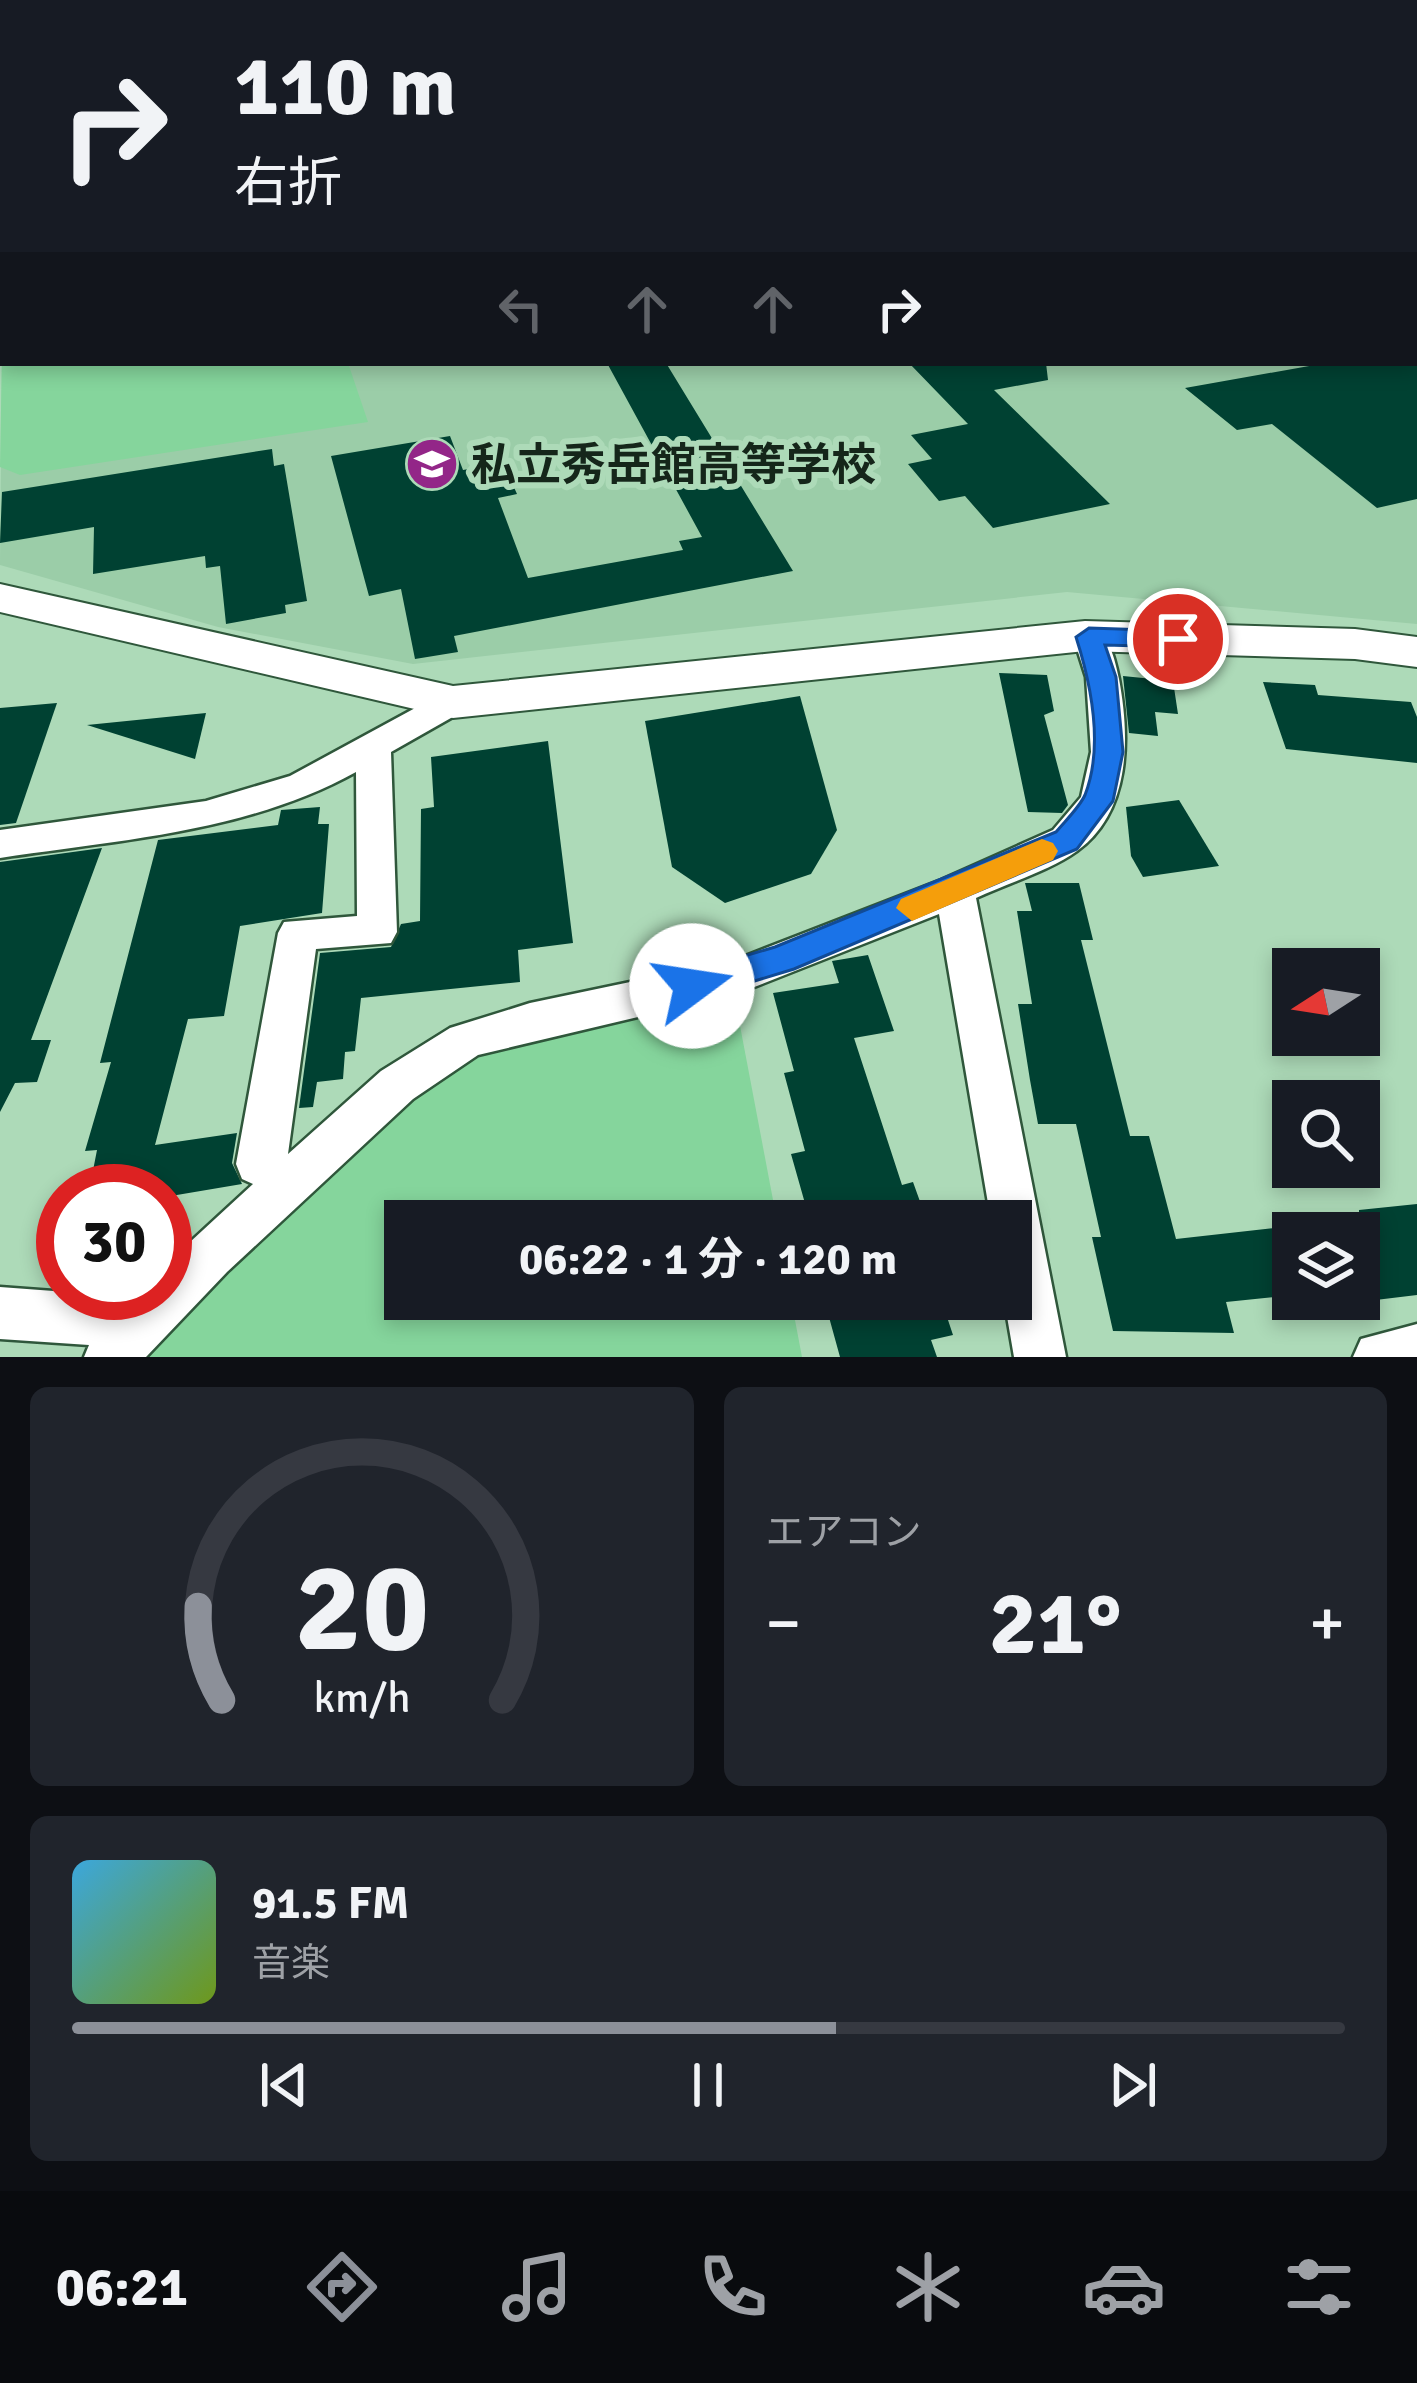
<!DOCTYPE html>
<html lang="ja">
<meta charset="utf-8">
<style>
:root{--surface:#171b24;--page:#20242c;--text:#f1f3f6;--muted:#9ea1a6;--line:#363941;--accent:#8c9099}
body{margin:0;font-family:Signika,"Noto Sans JP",sans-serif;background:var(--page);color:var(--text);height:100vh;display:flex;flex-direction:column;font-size:45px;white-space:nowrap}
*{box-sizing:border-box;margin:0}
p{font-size:39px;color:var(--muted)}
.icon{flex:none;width:66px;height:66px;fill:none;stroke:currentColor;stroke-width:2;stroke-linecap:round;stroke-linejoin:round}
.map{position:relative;height:1357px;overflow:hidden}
.details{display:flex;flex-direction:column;gap:30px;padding:30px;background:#0d0f14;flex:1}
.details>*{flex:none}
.banner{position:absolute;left:0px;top:0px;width:1419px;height:366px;box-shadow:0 6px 18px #0003;background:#171b24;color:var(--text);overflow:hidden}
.needle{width:78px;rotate:258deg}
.controls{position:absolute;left:1272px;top:948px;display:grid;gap:24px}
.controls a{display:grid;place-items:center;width:108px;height:108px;border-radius:0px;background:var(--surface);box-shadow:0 6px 18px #0003;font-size:60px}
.speed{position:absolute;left:36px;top:1164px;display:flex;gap:24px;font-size:60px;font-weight:700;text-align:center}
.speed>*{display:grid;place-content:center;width:156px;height:156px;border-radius:50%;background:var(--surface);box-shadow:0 6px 18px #0003;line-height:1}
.speed .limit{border:18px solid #d22;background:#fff;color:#111}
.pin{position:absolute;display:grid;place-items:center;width:102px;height:102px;color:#fff;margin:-51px;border:6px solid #fff;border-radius:50%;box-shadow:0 3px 12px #0007}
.me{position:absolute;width:132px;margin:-66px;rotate:76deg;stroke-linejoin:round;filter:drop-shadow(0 0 9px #0008)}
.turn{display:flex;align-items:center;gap:42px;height:252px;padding:0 36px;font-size:54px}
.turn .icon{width:156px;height:156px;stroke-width:2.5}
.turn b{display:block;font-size:84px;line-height:102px}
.lanes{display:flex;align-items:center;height:114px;padding:0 36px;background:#0003;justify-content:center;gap:60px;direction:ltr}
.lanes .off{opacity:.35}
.big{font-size:90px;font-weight:700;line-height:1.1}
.details .tile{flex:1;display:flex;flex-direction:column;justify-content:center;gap:18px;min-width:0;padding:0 42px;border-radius:18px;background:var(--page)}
.details .dial{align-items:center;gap:0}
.dial svg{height:312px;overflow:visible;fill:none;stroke:var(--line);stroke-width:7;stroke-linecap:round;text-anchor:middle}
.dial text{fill:var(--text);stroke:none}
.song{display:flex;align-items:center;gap:36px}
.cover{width:144px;height:144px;border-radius:18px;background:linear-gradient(135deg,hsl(200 70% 55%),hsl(80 70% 35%))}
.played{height:12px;border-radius:6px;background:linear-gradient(90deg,var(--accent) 60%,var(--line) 60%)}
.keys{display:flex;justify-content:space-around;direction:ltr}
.heat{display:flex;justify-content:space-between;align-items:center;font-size:66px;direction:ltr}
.details .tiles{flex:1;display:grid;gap:30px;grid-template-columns:1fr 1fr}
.tile:last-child{grid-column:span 2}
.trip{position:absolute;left:384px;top:1200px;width:648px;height:120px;border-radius:0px;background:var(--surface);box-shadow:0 6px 18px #0003;font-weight:700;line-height:120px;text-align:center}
.dock{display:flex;height:192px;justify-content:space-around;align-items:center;background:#090b0e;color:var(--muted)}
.dock .icon{width:84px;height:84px}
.dock .selected{color:var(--accent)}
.dock b{font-size:54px;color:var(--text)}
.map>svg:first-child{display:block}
.built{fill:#9bcda8}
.green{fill:#85d59c}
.building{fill:#004132}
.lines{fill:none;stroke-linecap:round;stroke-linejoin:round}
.street-casing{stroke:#2f573b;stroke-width:5}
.secondary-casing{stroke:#2f573b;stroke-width:4}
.street{fill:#fff;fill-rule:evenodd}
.secondary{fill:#fff;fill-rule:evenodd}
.route{fill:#1a73e8;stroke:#114b97;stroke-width:3}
.slow{fill:#f59e0b}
.labels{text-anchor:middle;stroke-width:12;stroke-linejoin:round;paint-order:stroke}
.poi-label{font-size:45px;font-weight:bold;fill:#15261a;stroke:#addab8;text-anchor:start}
</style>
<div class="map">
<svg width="1417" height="1357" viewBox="0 0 1417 1357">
<rect width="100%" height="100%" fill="#addab8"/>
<path class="built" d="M 457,0 L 1417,0 L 1417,624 L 1067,592 L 413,664 L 218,627 L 0,565 L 3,250 L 3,363 L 1416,363 L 1416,3 L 445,3 Z"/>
<g class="green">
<path d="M 3,294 L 3,363 L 348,363 L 368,422 L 20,475 L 0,467 Z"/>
<path d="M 734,994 L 777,1221 L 405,1221 L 405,1299 L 791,1299 L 802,1357 L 109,1357 L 229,1238 L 497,1031 Z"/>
</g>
<g class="building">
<path d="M 607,363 L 666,363 L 793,571 L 454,636 L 458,652 L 415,659 L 401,589 L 369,596 L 331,456 L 450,436 L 463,470 L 503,463 L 517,494 L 498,498 L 528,578 L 683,550 L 679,541 L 702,537 Z"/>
<path d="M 909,363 L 1046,363 L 1048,380 L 994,390 L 1110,504 L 993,528 L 965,496 L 939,501 L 908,464 L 932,459 L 911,435 L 968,424 Z"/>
<path d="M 1326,363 L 1417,363 L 1417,499 L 1377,508 L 1272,424 L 1237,430 L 1185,388 Z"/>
<path d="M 272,449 L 274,466 L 284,464 L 307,601 L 285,605 L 286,613 L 226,624 L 220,566 L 206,568 L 205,556 L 93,574 L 94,527 L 0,543 L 2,492 Z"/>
<path d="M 999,673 L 1047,675 L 1054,711 L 1044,715 L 1068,805 L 1062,813 L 1028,812 Z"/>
<path d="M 1123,676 L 1173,681 L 1178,714 L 1155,712 L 1158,736 L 1129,733 Z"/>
<path d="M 1263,682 L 1315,685 L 1318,695 L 1411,702 L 1417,717 L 1417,763 L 1286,749 Z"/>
<path d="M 800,696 L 837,830 L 811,874 L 725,903 L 672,867 L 645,721 Z"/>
<path d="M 57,703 L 16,823 L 0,825 L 0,708 Z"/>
<path d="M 206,713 L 195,759 L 87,725 Z"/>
<path d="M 548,741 L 573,943 L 518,950 L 520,982 L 361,998 L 355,1051 L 345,1052 L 343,1079 L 317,1082 L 313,1107 L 299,1108 L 320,953 L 391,947 L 401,924 L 420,921 L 421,809 L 434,807 L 431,757 Z"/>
<path d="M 1179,800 L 1219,866 L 1143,877 L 1131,856 L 1126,807 Z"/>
<path d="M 320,807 L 318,824 L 329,824 L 322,913 L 240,926 L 224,1016 L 188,1019 L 155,1145 L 237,1133 L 232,1163 L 242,1184 L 165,1197 L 165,1191 L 89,1191 L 97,1150 L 85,1151 L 111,1062 L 100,1063 L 158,840 L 278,825 L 281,810 Z"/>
<path d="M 102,848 L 31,1040 L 51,1040 L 37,1082 L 15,1083 L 0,1112 L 0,862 Z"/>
<path d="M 1025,883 L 1079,883 L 1093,940 L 1081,940 L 1130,1136 L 1149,1136 L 1176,1239 L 1293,1226 L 1293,1295 L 1226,1302 L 1234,1333 L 1113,1331 L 1092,1237 L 1101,1237 L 1076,1124 L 1038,1124 L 1030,1080 L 1018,1004 L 1032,1004 L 1017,911 L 1032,911 Z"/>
<path d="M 868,955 L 894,1031 L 854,1038 L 902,1185 L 913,1182 L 927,1221 L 810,1221 L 791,1154 L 805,1151 L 784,1073 L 794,1071 L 773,993 L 839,983 L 832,961 Z"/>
<path d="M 1417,1204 L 1417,1295 L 1359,1302 L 1359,1210 Z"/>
<path d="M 824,1299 L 941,1299 L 953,1335 L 931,1340 L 937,1357 L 840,1357 Z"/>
</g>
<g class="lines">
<g class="street-casing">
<g id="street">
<path d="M 0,0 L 9,3 L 0,7 Z"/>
<path d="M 276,0 L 298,0 L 274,3 Z"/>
<path d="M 429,0 L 452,0 L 427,3 Z"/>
<path d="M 3,75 L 3,86 L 0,87 L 0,76 Z"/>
<rect x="0" y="108" width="3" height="10"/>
<path d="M 3,237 L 3,250 L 0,251 L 0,238 Z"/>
<path d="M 1089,626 C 1109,631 1115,660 1119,679 C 1130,737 1131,812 1077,851 C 1049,871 1008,883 976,898 L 1066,1357 L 1014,1357 L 1004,1299 L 1011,1299 L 1011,1221 L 991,1221 L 939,914 L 739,993 L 478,1055 L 413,1099 L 227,1272 L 146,1357 L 84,1357 L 89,1345 L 0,1339 L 0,1287 L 134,1297 L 165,1293 L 165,1265 L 253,1184 L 242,1179 L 236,1164 L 278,933 L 284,922 L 357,916 L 356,772 C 248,832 120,840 0,858 L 0,830 L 206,801 L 290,776 L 441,694 L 465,694 L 470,702 L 465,710 L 391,752 L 397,932 L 391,943 L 316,949 L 288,1154 L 381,1071 L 450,1028 L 530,1003 L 735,960 L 941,880 L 1053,830 L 1081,797 L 1091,752 L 1086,677 L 1073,636 Z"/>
<path d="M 1417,1324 L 1417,1357 L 1353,1357 L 1361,1339 Z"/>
</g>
</g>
<g class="secondary-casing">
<path id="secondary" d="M 0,584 L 453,686 L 1085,621 L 1355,629 L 1417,637 L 1417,667 L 1355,659 L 1085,651 L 453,718 L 0,612 Z"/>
</g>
<use href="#street" class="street"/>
<use href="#secondary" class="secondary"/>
</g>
<path class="route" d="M 1089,628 L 1178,631 L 1191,639 L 1178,647 L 1105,645 L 1116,677 L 1123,752 L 1113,801 L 1077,849 L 794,969 L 692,1000 L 680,996 L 675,986 L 680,975 L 775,947 L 1056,832 C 1065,821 1079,808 1085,795 C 1104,746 1091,684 1076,637 Z"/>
<path class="slow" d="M 1042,839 L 1053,843 L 1058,851 L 1053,860 L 912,921 L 896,908 L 901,899 Z"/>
<defs>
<g id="school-disc" transform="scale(2.7)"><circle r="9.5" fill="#932688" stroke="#addab8"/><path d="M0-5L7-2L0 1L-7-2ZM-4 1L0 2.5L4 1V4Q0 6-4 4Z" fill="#fff"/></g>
</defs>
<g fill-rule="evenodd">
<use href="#school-disc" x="432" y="464"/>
</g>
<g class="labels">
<g class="poi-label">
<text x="471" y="480">私立秀岳館高等学校</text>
</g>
</g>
</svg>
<div class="controls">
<a><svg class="needle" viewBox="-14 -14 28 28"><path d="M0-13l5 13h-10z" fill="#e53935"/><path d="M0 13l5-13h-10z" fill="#9ea1a6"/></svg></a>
<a><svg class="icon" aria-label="search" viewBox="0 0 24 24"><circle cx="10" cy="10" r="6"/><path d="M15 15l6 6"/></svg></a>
<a><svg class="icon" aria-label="layers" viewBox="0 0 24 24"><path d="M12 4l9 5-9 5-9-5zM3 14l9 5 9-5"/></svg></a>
</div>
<div class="speed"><div class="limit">30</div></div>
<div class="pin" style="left:1178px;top:639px;background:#d93025"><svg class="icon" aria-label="arrive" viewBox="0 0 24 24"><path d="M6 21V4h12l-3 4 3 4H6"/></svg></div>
<svg class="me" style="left:692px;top:986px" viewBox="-20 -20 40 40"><circle r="19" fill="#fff"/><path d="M0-13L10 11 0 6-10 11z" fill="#1a73e8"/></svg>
<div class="trip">06:22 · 1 分 · 120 m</div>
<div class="banner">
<div class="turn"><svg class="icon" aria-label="right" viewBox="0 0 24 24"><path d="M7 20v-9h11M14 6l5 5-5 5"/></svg><div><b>110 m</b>右折</div></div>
<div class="lanes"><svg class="icon off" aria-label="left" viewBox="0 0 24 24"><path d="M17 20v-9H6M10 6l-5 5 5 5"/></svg><svg class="icon off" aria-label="ahead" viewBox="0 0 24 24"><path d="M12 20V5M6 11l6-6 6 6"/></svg><svg class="icon off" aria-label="ahead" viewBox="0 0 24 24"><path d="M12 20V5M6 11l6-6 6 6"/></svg><svg class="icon" aria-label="right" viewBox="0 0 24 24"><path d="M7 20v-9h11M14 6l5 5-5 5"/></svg></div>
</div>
</div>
<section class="details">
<div class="tiles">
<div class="tile dial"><svg viewBox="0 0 100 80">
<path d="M14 69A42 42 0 1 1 86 69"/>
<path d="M14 69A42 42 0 0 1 8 45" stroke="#8c9099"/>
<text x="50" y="56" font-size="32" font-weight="700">20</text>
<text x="50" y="72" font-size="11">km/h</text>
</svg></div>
<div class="tile"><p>エアコン</p>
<div class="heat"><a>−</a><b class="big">21°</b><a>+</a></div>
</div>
<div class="tile">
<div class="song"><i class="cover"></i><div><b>91.5 FM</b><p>音楽</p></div></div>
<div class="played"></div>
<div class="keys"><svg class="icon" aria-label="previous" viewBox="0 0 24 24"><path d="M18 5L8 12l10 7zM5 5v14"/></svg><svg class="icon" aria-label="pause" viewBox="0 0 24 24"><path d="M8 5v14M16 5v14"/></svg><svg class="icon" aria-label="next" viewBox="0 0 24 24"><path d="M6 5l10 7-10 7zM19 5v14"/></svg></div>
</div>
</div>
</section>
<nav class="dock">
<b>06:21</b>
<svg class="icon selected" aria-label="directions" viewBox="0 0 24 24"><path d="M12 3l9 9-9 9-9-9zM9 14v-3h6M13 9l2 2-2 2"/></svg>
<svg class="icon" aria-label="music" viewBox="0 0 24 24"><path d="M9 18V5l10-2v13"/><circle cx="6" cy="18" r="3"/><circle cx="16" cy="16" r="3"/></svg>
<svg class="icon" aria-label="phone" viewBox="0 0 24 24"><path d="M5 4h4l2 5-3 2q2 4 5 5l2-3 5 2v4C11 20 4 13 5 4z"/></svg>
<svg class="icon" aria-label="climate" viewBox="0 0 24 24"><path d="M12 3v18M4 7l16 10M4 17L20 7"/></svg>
<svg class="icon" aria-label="car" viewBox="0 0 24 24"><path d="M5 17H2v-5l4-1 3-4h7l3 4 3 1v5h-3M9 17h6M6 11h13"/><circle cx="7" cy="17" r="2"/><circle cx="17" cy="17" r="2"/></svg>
<svg class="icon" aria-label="filters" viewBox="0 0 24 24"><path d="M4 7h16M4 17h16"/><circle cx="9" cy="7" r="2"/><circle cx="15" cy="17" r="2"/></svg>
</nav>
